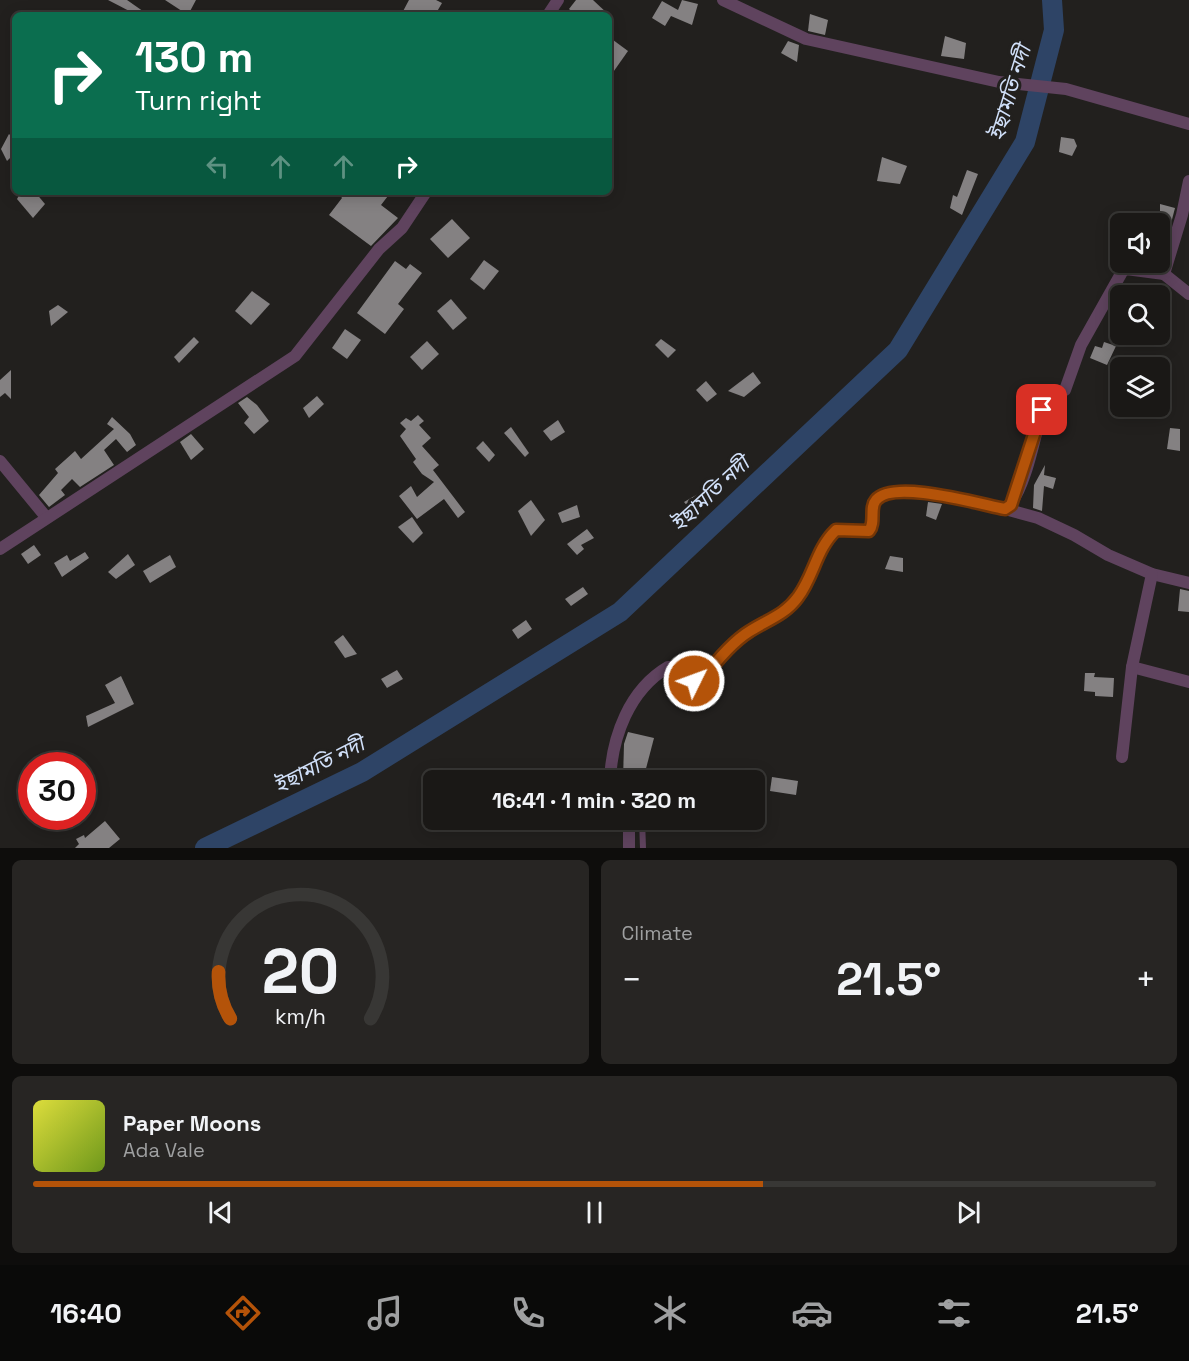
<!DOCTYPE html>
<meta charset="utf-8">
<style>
:root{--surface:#1a1816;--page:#272523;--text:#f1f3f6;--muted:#9fa0a1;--line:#383735;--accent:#b45309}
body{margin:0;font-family:"Space Grotesk","Noto Sans Bengali",sans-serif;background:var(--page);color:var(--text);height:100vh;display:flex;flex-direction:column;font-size:22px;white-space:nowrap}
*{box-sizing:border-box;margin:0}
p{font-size:20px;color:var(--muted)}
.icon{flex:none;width:33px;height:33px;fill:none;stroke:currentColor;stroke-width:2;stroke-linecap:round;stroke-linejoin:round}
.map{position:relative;height:848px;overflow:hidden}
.drawer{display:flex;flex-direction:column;gap:12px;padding:12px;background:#0e0d0c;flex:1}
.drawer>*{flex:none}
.hud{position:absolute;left:12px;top:12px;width:600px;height:183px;border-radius:9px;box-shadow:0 3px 15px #0003,0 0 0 2px var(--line);background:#0b6e4f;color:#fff;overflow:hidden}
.buttons{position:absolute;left:1110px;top:213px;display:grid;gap:12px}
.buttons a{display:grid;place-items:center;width:60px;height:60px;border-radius:9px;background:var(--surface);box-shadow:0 3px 15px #0003,0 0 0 2px var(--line);font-size:30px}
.speed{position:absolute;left:18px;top:752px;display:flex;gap:12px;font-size:30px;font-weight:700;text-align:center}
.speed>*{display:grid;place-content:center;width:78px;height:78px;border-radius:50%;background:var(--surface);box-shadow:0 3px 15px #0003,0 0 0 2px var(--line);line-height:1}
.speed .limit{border:9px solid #d22;background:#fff;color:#111}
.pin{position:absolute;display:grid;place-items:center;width:51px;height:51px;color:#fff;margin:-26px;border-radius:12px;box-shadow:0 3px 9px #0006}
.me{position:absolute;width:66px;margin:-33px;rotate:48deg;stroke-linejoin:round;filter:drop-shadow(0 0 4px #0008)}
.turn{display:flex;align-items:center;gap:21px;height:126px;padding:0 24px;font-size:27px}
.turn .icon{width:78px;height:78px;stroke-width:2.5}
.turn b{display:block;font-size:42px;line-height:51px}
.lanes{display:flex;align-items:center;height:57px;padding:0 24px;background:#0003;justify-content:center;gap:30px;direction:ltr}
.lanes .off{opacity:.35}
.big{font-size:45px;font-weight:700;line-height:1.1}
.drawer .tile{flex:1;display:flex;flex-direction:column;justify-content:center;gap:9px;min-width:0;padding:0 21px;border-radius:9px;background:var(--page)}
.drawer .dial{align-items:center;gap:0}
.dial svg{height:156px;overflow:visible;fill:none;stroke:var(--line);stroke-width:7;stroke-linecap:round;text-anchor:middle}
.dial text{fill:var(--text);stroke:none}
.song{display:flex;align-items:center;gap:18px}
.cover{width:72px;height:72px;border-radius:9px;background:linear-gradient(135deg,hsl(60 70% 55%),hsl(80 70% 35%))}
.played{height:6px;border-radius:3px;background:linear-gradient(90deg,var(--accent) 65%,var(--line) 65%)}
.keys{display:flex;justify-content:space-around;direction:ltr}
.heat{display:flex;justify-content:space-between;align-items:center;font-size:33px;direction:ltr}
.drawer .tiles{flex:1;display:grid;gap:12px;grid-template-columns:1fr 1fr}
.tile:last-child{grid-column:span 2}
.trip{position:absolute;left:423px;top:770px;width:342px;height:60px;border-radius:9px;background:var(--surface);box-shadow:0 3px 15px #0003,0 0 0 2px var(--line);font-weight:700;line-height:60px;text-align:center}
.menu{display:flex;height:96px;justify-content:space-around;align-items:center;background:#0a0a09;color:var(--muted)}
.menu .icon{width:42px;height:42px}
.menu .active{color:var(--accent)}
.menu b{font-size:27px;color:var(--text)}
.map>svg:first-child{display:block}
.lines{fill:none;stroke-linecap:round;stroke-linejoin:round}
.river{stroke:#2e4466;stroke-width:20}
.building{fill:#848182}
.lane{stroke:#5f435e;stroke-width:6}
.street{stroke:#5f435e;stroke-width:12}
.route-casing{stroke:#753606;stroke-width:15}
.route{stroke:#b45309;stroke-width:10}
.labels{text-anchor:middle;stroke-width:6;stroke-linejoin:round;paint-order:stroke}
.water-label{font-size:21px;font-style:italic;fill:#d0dff8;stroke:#22201e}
</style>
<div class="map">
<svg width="1189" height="848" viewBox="0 0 1189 848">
<rect width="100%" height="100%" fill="#22201e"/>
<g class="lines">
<path class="river" d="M 205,848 L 362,772 L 620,612 L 898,350 L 1025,142 L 1054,30 L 1052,0"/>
</g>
<g class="building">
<path d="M 108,0 L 127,0 L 147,14 L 137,15 Z"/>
<path d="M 165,0 L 196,0 L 188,15 Z"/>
<path d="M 409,0 L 436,0 L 442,3 L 435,15 L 401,15 Z"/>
<path d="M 576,0 L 593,0 L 609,15 L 576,15 L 569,9 Z"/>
<path d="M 682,0 L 698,4 L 692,25 L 671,16 L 665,26 L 652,18 L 662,1 L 678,10 Z"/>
<path d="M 810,14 L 828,20 L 825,35 L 808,31 Z"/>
<path d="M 945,36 L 966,43 L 964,59 L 941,56 Z"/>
<path d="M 609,37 L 628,51 L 609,78 Z"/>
<path d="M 788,41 L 799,45 L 797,62 L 781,53 Z"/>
<path d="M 9,134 L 15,140 L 15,153 L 7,161 L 1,149 Z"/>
<path d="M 1061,137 L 1074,139 L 1077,146 L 1072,156 L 1059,152 Z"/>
<path d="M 882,157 L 907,166 L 900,184 L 877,181 Z"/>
<path d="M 967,170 L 978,174 L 962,215 L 950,208 L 953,195 L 957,197 Z"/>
<path d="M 21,192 L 35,192 L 45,204 L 33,218 L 17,199 Z"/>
<path d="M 338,192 L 391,192 L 381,205 L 398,218 L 371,246 L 329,215 L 342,198 Z"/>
<path d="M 1160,204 L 1175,208 L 1170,227 L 1160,227 Z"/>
<path d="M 452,219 L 470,238 L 448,258 L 430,239 Z"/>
<path d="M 484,260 L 499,271 L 484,290 L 470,279 Z"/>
<path d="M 395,261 L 406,269 L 410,264 L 422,273 L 398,304 L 404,309 L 385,334 L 357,313 Z"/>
<path d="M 252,291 L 270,304 L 251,325 L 235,311 Z"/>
<path d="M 451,299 L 467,318 L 453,330 L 437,311 Z"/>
<path d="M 58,305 L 68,312 L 51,326 L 49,311 Z"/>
<path d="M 345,329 L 361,340 L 347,359 L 332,348 Z"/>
<path d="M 194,337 L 199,342 L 179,363 L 174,357 Z"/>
<path d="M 661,339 L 676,350 L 668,358 L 655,345 Z"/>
<path d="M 427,341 L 439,354 L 422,370 L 410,357 Z"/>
<path d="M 1104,342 L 1116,346 L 1107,365 L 1090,358 L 1095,346 L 1102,348 Z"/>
<path d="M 11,370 L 11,399 L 5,393 L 0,397 L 0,380 Z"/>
<path d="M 753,372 L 761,383 L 744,397 L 728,391 Z"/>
<path d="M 706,381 L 717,394 L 707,402 L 696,390 Z"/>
<path d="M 317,396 L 324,404 L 309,418 L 303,408 Z"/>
<path d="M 247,397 L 257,405 L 269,421 L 254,434 L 244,423 L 249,417 L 238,403 Z"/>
<path d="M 418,415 L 424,421 L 419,425 L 431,438 L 422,446 L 439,465 L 433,470 L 465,512 L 458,518 L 444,499 L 417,519 L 399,496 L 411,486 L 417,497 L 434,482 L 422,474 L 413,462 L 416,459 L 400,436 L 406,429 L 400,423 L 406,418 L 411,421 Z"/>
<path d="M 112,417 L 130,434 L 136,445 L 127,452 L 116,439 L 104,450 L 114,465 L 80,487 L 72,479 L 61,490 L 65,495 L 49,507 L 39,495 L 58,473 L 55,469 L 75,451 L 81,459 L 114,429 L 107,424 Z"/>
<path d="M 558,420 L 565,432 L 551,441 L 543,431 Z"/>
<path d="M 511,427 L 529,453 L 525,457 L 504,433 Z"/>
<path d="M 1170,428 L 1180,429 L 1180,451 L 1167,449 Z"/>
<path d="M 191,434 L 204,449 L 191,460 L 180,442 Z"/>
<path d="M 483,441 L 495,455 L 489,462 L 476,448 Z"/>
<path d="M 1045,465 L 1044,475 L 1056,478 L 1053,489 L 1044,486 L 1042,511 L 1033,508 L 1034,485 Z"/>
<path d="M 705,490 L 711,499 L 690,509 L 684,502 Z"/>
<path d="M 531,500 L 545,520 L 531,536 L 518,511 Z"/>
<path d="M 928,502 L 942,504 L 936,520 L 926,516 Z"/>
<path d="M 577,505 L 580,517 L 562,523 L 558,513 Z"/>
<path d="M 412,517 L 423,533 L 413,543 L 398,527 Z"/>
<path d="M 587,529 L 594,538 L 581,545 L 584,549 L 577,555 L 567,544 Z"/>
<path d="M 34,545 L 41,555 L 28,564 L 21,554 Z"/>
<path d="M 85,552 L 89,558 L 62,577 L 54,563 L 67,555 L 70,561 Z"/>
<path d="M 128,554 L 135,565 L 116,579 L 108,572 Z"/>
<path d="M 170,555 L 176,567 L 150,583 L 143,571 Z"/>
<path d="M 890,556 L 903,558 L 903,572 L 885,569 Z"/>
<path d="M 583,587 L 588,594 L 571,606 L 565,599 Z"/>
<path d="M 1180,589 L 1189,591 L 1189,612 L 1178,611 Z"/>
<path d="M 526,620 L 532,629 L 518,639 L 512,630 Z"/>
<path d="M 343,635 L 357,654 L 345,658 L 334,642 Z"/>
<path d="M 397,670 L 403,679 L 387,688 L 381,679 Z"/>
<path d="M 1085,673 L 1095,673 L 1094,677 L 1114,678 L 1113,697 L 1095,696 L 1095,692 L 1084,691 Z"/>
<path d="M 121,676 L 134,704 L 88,727 L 86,716 L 115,703 L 105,685 Z"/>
<path d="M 628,732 L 654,738 L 643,780 L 623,780 L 624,744 Z"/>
<path d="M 772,777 L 798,781 L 796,795 L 770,791 Z"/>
<path d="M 105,821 L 120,839 L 109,848 L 75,848 L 79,844 L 76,839 L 84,835 L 85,838 Z"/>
</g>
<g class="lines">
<path class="lane" d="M 642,819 L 643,848"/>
<g class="street">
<path d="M 723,0 L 806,39 L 999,82 L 1066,89 L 1189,124"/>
<path d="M 548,15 L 558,0"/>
<path d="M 1189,181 L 1182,215 L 1164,274 L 1189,294"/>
<path d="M 0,461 L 46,517"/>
<path d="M 1005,509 L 1038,518 L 1074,535 L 1108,555 L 1152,574 L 1189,583"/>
<path d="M 0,549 L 295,356 L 379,249 L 402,228 L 426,192"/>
<path d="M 1132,667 L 1189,682"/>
<path d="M 1122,757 L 1132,667 L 1152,574"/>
<path d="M 610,780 C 612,737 629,690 668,667 L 674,667 L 695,681 L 702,680 C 714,664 732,642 750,631 C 767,620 785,615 798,597 C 814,576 816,549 836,530 L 869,531 C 876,522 869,509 876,500 C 893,479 979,504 1005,509 C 1024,497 1036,432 1042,409 L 1048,399 L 1065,390 L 1081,345 L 1122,272 L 1126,269 L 1164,274"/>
<path d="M 629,819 L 629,848"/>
</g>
</g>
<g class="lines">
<g class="route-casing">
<path id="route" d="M 694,681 L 702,680 C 714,664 732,642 750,631 C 767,620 785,615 798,597 C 814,576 816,549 836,530 L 869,531 C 876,522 869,508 876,500 C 893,479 979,504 1005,509 L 1011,505 L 1042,410"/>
</g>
<use href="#route" class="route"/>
</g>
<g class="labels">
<g class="water-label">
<text transform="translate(1010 93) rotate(-73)" y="7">ইছামতি নদী</text>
<text transform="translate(710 494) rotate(-43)" y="7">ইছামতি নদী</text>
<text transform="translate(319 765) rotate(-27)" y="7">ইছামতি নদী</text>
</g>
</g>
</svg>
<div class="buttons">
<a><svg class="icon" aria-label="sound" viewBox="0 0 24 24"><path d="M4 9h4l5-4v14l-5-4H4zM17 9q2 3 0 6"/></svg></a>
<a><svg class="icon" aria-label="search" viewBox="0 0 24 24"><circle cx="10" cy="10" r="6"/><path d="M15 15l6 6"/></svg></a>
<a><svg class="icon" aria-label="layers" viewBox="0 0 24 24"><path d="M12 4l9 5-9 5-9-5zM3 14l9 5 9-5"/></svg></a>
</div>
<div class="speed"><div class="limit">30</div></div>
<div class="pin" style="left:1042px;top:410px;background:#d93025"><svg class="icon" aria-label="arrive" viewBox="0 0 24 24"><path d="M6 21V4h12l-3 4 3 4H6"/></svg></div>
<svg class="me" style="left:694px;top:681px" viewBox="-20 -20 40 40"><circle r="17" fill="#b45309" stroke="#fff" stroke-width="3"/><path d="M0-11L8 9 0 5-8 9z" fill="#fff"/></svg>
<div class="trip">16:41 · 1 min · 320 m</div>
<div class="hud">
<div class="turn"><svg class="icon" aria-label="right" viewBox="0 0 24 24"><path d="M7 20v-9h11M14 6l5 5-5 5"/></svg><div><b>130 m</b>Turn right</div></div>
<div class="lanes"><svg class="icon off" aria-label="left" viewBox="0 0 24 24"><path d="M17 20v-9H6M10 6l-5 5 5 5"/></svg><svg class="icon off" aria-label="ahead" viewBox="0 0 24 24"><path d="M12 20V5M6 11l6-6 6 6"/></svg><svg class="icon off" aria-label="ahead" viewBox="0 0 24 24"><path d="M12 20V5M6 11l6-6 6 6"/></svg><svg class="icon" aria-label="right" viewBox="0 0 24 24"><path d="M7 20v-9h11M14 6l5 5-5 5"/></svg></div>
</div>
</div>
<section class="drawer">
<div class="tiles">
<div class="tile dial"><svg viewBox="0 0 100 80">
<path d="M14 69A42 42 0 1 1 86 69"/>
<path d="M14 69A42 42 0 0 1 8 45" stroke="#b45309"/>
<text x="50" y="56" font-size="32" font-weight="700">20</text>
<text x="50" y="72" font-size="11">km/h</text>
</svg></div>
<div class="tile"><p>Climate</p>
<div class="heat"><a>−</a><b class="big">21.5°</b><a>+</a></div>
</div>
<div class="tile">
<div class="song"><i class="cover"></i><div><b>Paper Moons</b><p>Ada Vale</p></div></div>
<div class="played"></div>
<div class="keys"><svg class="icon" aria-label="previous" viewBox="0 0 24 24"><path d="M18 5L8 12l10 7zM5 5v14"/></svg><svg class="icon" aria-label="pause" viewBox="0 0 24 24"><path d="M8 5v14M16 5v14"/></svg><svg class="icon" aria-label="next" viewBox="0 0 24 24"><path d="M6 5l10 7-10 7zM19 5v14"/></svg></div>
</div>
</div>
</section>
<nav class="menu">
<b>16:40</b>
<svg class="icon active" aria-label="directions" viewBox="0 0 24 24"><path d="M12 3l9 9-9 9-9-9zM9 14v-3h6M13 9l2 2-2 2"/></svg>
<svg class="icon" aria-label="music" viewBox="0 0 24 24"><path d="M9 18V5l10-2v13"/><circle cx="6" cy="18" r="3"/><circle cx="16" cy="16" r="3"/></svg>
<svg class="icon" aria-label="phone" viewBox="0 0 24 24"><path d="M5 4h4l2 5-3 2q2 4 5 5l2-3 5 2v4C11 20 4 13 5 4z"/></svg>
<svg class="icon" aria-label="climate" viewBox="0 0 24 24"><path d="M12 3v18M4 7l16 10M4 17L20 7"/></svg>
<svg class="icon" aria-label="car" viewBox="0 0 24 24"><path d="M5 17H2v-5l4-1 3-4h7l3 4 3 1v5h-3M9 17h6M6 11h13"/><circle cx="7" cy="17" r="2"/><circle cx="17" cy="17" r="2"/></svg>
<svg class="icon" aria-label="filters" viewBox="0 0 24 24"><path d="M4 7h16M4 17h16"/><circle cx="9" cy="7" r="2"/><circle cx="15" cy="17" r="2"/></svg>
<b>21.5°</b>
</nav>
